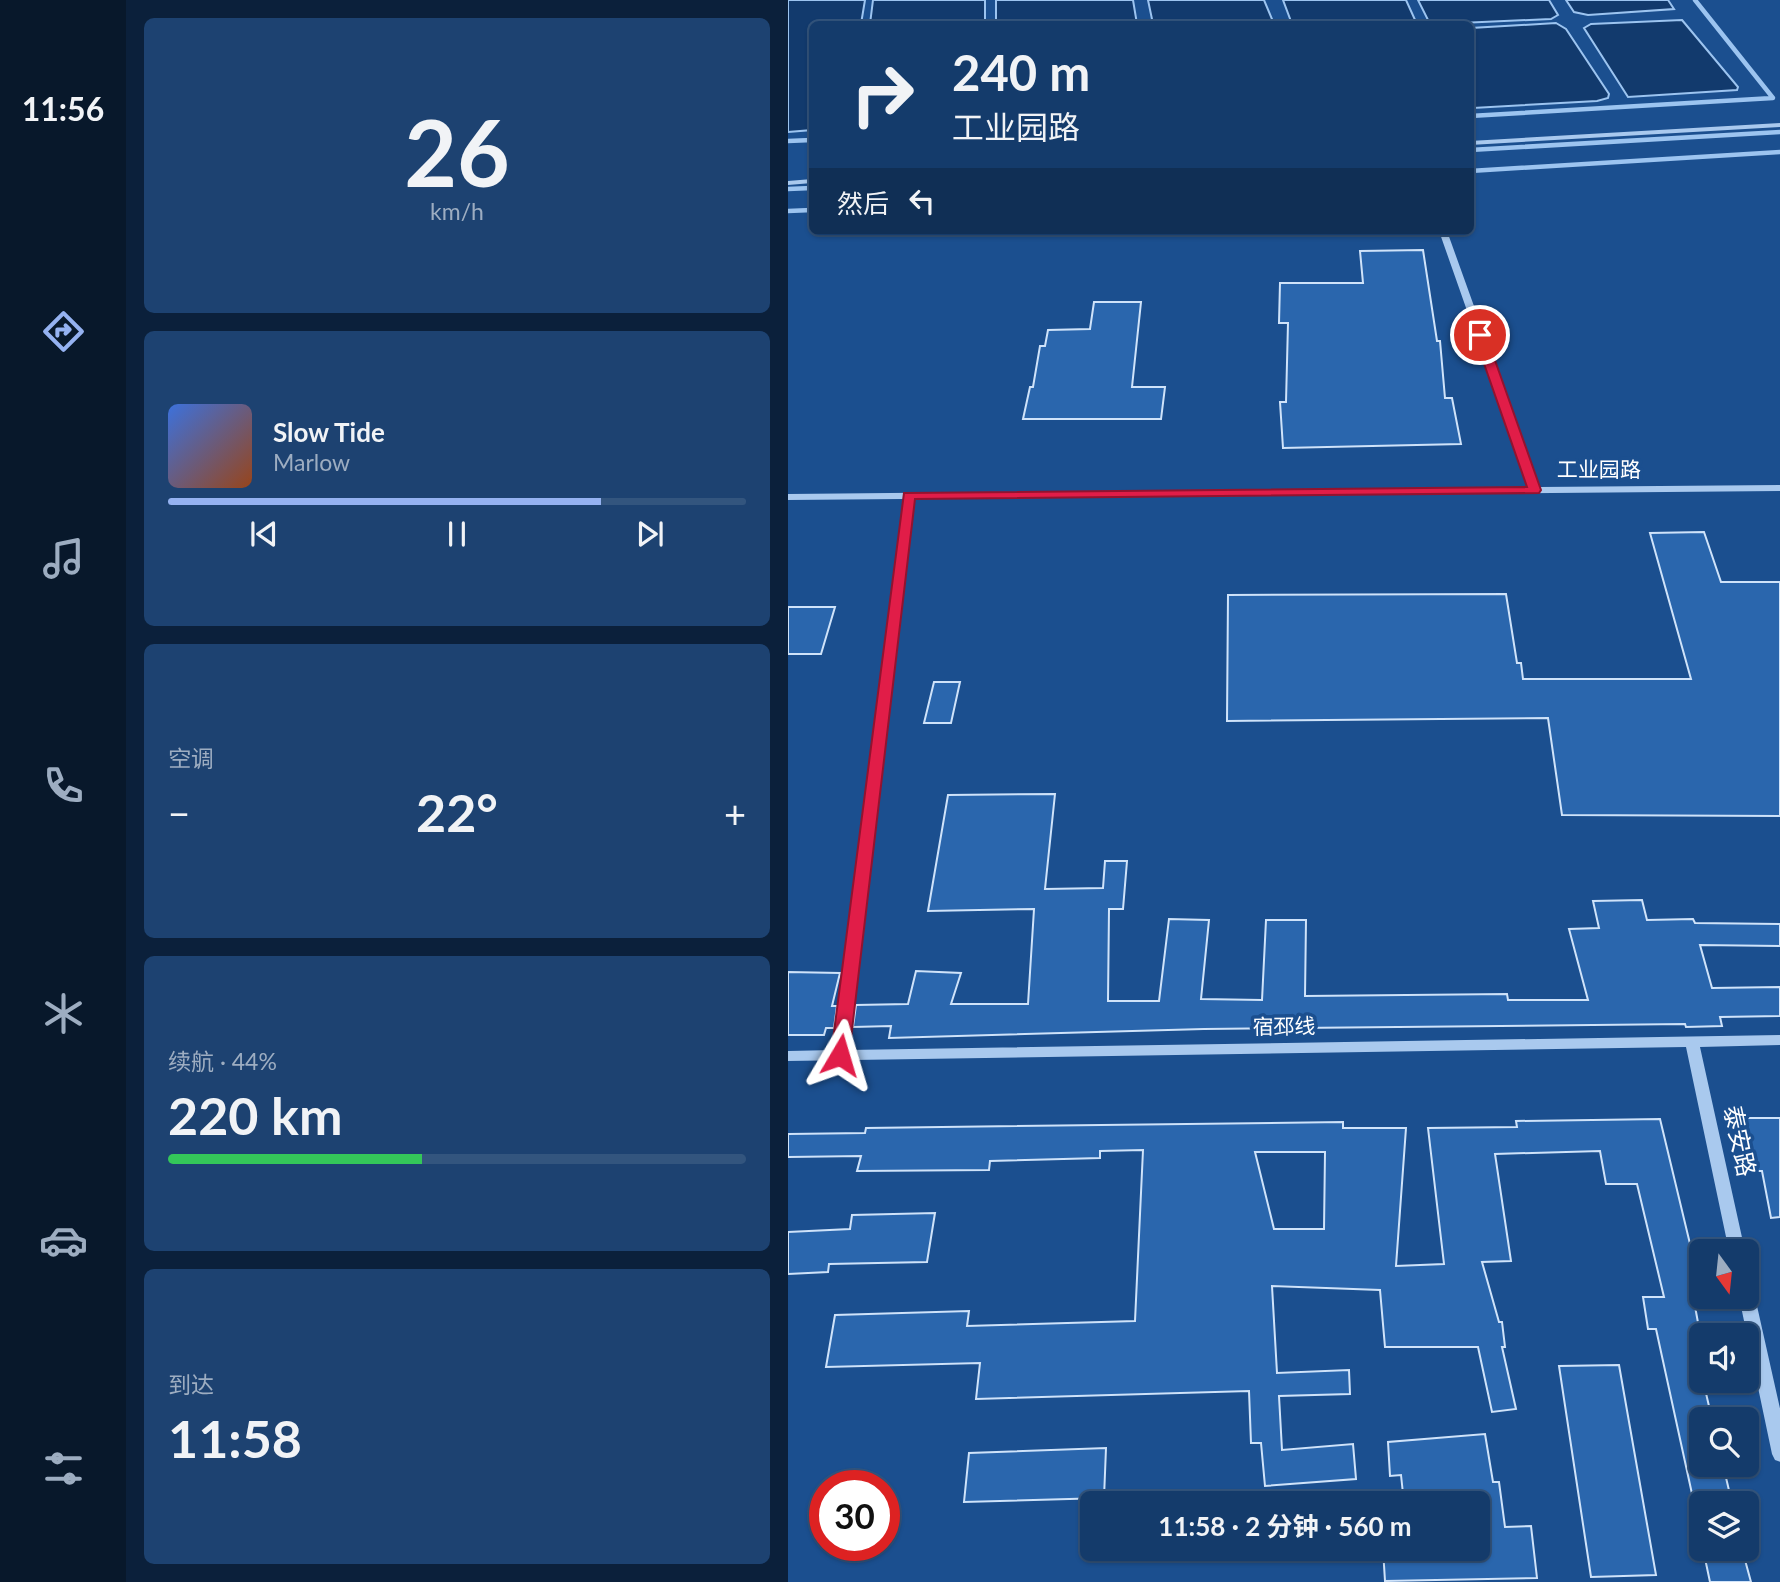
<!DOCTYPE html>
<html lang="zh">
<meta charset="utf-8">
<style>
:root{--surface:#143b6b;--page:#1d4271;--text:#f1f3f6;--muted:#9dadc1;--line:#33557e;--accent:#95b2f1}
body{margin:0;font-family:Lato,"Noto Sans SC",sans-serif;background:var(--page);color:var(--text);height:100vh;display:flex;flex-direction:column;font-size:26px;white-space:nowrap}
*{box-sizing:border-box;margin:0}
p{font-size:23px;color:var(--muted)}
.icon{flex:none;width:38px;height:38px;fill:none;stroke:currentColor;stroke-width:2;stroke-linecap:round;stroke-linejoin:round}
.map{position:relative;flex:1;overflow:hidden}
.sheet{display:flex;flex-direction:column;gap:18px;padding:18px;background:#0b203b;width:662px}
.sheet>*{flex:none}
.guide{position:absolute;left:21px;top:21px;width:665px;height:214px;border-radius:10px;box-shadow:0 2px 5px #0004,0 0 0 2px var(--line);background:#143b6b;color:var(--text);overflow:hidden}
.needle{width:46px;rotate:165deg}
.buttons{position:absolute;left:901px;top:1239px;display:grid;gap:14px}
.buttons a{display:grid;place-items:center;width:70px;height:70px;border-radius:10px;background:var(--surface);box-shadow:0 2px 5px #0004,0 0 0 2px var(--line);font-size:35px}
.speed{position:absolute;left:21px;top:1470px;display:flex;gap:14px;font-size:35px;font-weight:700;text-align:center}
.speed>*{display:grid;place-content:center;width:91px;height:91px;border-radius:50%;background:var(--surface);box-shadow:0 2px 5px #0004,0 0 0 2px var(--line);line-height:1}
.speed .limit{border:10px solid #d22;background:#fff;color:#111}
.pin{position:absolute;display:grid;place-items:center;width:60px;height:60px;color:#fff;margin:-30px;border:4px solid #fff;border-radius:50%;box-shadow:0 2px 7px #0007}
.me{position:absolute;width:77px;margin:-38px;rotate:7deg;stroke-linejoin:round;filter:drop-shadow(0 0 5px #0008)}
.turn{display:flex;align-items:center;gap:24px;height:147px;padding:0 28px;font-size:32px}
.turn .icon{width:91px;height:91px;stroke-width:2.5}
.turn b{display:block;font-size:49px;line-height:60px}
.then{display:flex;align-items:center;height:66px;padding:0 28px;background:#0003;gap:14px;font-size:26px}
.big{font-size:52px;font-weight:700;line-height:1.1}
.sheet .widget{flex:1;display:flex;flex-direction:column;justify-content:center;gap:10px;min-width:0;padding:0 24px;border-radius:10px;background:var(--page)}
.sheet .dial{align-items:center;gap:0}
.dial b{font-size:91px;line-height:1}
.song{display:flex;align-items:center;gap:21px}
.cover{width:84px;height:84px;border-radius:10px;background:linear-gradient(135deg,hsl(220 70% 55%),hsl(20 70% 35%))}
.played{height:7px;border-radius:4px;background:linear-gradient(90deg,var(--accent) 75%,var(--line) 75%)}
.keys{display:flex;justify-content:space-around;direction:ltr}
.heat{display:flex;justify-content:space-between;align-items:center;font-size:38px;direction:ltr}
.charge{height:10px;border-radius:5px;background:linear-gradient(90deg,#34c759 44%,var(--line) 0)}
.trip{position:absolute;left:292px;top:1491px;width:410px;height:70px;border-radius:10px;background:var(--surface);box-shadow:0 2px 5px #0004,0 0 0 2px var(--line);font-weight:700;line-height:70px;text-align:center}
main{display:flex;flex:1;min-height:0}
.tab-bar{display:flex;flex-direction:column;width:126px;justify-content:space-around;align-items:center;background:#08182b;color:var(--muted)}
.tab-bar .icon{width:49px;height:49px}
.tab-bar .current{color:var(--accent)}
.tab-bar b{font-size:32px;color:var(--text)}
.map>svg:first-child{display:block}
.water{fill:#123a6d;stroke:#9cc4f0;stroke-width:2}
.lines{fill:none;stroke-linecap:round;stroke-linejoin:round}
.stream{stroke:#9cc4f0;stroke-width:4.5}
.building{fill:#2a66ad;stroke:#cfe3fa;stroke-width:2;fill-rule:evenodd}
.minor{fill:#a9c9ee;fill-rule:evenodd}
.route{fill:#e11d48;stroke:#92132f;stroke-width:2}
.labels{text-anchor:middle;stroke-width:7;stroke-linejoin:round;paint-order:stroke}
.street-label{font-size:21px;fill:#fff;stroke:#1b4f8f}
.near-street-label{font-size:24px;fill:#fff;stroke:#1b4f8f}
</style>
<main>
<nav class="tab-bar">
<b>11:56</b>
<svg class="icon current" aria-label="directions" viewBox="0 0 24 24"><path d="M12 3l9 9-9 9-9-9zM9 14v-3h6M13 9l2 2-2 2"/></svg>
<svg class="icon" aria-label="music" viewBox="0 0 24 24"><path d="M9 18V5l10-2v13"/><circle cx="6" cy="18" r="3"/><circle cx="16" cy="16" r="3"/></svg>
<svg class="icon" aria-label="phone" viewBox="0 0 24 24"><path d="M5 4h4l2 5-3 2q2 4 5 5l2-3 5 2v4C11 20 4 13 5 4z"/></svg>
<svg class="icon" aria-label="climate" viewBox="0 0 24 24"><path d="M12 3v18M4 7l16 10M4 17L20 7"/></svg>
<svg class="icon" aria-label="car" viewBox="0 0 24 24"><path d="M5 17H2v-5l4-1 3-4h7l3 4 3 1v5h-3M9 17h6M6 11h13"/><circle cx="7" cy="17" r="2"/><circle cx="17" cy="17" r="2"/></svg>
<svg class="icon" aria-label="filters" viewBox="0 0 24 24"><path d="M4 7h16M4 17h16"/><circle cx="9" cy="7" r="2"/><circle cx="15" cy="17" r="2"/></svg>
</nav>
<section class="sheet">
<div class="widget dial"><b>26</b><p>km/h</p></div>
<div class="widget">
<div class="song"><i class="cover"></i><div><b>Slow Tide</b><p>Marlow</p></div></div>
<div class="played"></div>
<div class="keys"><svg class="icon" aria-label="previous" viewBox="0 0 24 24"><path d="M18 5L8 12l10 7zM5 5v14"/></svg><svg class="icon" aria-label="pause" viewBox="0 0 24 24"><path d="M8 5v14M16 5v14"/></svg><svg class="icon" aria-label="next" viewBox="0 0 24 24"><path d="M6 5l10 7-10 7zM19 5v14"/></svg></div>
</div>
<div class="widget"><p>空调</p>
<div class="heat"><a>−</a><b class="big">22°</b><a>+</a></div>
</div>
<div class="widget"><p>续航 · 44%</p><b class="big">220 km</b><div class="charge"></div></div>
<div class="widget"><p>到达</p><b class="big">11:58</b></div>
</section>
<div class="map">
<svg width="993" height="1582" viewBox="0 0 993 1582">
<rect width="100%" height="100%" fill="#1b4f8f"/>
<g class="water">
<path d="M 0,0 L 77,0 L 73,24 L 24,24 L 24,130 L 0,132 Z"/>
<path d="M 85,0 L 197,0 L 197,24 L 82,24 Z"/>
<path d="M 208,0 L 345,0 L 349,24 L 208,24 Z"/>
<path d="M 360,0 L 476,0 L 486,24 L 365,24 Z"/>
<path d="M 495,0 L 618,0 L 628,22 L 627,24 L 504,24 Z"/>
<path d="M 630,0 L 761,0 L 770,15 L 763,19 L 650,24 L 641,22 Z"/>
<path d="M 778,0 L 880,0 L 886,9 L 800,15 L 786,12 Z"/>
<path d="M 894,20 L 950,87 L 949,90 L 840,97 L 796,28 L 803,24 Z"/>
<path d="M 768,23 L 778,29 L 821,94 L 820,98 L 809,101 L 685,108 L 682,103 L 683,28 Z"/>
</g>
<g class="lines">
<g class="stream">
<path d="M 682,116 L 985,98 L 907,0"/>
<path d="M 0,141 L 24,140"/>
<path d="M 682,150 L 993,132"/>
<path d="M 682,171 L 993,152"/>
<path d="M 0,189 L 24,188"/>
<path d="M 0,211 L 24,210"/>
</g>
</g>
<g class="building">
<path d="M 635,250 L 649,341 L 652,341 L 657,398 L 664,398 L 673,444 L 495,448 L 492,402 L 498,402 L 500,323 L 491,323 L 492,283 L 575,283 L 572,251 Z"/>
<path d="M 306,302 L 353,302 L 344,387 L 377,387 L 373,419 L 235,419 L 242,387 L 245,387 L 252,346 L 257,346 L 260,330 L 302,329 Z"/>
<path d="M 916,532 L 933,582 L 992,582 L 992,816 L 774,815 L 760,718 L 439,721 L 440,595 L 718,594 L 729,663 L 733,663 L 735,679 L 903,679 L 862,533 Z"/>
<path d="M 0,607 L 47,607 L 33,654 L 0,654 Z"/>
<path d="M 146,682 L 172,682 L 163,723 L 136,723 Z"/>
<path d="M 267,794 L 257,889 L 315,888 L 317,861 L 339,861 L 335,909 L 321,909 L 320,1001 L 371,1001 L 381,919 L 421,920 L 413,999 L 474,1000 L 478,920 L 518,920 L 517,996 L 719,994 L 720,1000 L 800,1000 L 781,929 L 811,928 L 805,901 L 854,900 L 859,920 L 905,919 L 907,923 L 992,924 L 992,946 L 912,945 L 924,988 L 992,987 L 992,1016 L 932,1017 L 934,1026 L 898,1027 L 897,1024 L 416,1029 L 101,1038 L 103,1026 L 65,1027 L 68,1005 L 120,1004 L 128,971 L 173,973 L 163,1004 L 240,1004 L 246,909 L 140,911 L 160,795 Z"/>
<path d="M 0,972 L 52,973 L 44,1006 L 49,1006 L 46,1028 L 38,1028 L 36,1035 L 0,1035 Z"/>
<path d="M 955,1118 L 992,1118 L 992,1217 L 983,1218 L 974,1171 L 967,1171 Z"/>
<path d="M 872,1119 L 909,1273 L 901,1274 L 911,1328 L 903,1329 L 924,1419 L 914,1419 L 914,1465 L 935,1465 L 944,1503 L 906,1503 L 868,1329 L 860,1329 L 855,1297 L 876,1297 L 849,1184 L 818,1184 L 812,1151 L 707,1154 L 723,1261 L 694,1262 L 711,1322 L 714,1322 L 717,1347 L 714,1347 L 728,1409 L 704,1412 L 690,1347 L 597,1347 L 592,1290 L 484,1286 L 489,1373 L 561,1370 L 562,1394 L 491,1396 L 494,1450 L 565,1444 L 568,1479 L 477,1486 L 473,1443 L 463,1443 L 461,1391 L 188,1399 L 192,1363 L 38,1367 L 47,1315 L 181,1311 L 179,1326 L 347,1321 L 355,1150 L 312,1151 L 312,1158 L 202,1161 L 201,1170 L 69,1171 L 73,1156 L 0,1157 L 0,1134 L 77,1133 L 78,1128 L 555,1122 L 555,1128 L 618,1128 L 608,1266 L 656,1264 L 640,1128 L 729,1127 L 728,1121 ZM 467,1152 L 537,1152 L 536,1229 L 486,1229 Z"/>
<path d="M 147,1213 L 139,1262 L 41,1264 L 40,1272 L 0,1274 L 0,1232 L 62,1229 L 64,1215 Z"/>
<path d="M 831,1365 L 868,1575 L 803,1577 L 771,1366 Z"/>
<path d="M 697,1434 L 705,1482 L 711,1482 L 717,1527 L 743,1526 L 749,1578 L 597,1581 L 595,1549 L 690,1549 L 690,1503 L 616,1503 L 613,1475 L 602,1476 L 600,1442 Z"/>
<path d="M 318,1448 L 316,1498 L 176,1502 L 181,1453 Z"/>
<path d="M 915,1549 L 954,1549 L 963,1582 L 922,1582 Z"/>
</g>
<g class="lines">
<g class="minor">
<path d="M 993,123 L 993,127 L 682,145 L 682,141 Z"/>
<path d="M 24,179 L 24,183 L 0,185 L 0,181 Z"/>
<path d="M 651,231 L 659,231 L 751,487 L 993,485 L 993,491 L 126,499 L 60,1050 L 993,1035 L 993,1045 L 912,1047 L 957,1251 L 941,1251 L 898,1047 L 0,1061 L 0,1051 L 46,1050 L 115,499 L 0,500 L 0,494 L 741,487 Z"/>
<path d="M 959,1290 L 965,1292 L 967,1297 L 993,1413 L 993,1462 L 987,1460 L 984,1454 L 951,1297 L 959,1297 Z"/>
</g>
</g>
<path class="route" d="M 688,332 L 698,335 L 753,490 L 751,493 L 127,499 L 61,1055 L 58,1060 L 45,1060 L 43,1055 L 116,493 L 739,487 L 686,335 Z"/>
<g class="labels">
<g class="street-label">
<text x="811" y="477">工业园路</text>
<text transform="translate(496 1027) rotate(-1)" y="7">宿邳线</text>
</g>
<g class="near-street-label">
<text transform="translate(951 1141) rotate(78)" y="8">泰安路</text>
</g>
</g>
</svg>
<div class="buttons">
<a><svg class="needle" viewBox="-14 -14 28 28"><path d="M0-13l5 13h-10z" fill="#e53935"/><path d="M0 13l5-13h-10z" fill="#9dadc1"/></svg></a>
<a><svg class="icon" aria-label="sound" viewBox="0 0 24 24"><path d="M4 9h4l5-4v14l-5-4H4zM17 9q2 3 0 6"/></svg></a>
<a><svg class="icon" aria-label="search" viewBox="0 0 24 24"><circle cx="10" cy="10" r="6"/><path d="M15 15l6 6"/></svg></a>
<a><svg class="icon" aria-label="layers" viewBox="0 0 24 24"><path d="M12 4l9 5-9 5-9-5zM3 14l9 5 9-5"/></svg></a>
</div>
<div class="speed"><div class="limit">30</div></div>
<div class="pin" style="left:692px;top:335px;background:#d93025"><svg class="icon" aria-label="arrive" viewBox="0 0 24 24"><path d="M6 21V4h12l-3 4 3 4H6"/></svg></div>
<svg class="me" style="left:52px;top:1055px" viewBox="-20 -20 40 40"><path d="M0-17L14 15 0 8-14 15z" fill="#e11d48" stroke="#fff" stroke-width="4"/></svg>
<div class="trip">11:58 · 2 分钟 · 560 m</div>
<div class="guide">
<div class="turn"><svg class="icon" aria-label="right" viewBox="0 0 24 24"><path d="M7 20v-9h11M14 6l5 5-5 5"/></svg><div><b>240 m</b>工业园路</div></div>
<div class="then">然后<svg class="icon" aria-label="left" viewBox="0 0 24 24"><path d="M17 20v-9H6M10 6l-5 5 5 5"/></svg></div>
</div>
</div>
</main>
